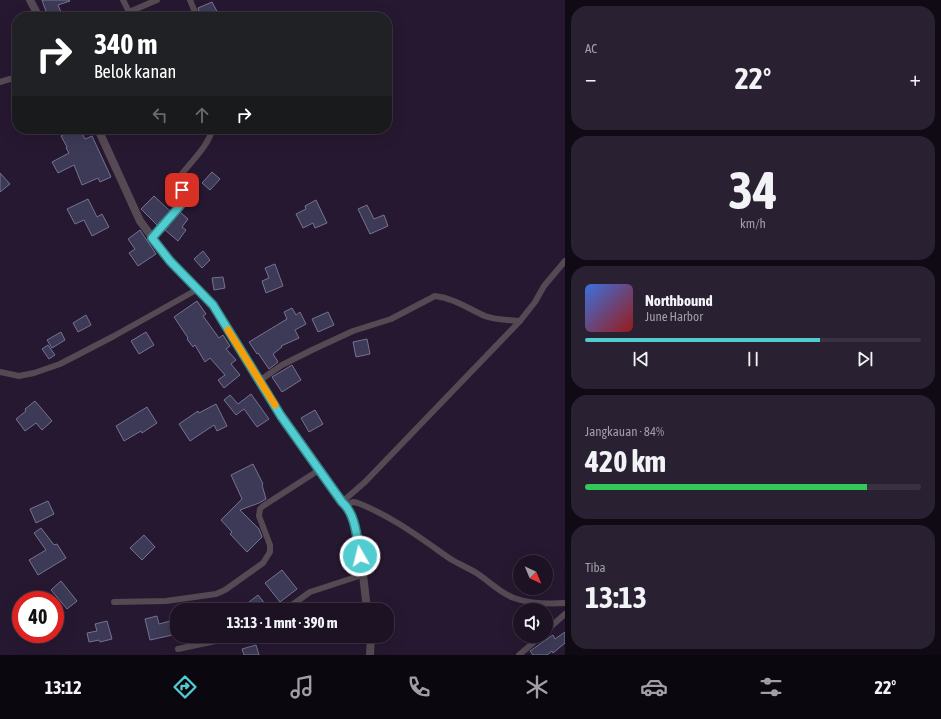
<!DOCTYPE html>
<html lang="id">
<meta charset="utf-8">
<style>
:root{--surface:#1c1224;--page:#292031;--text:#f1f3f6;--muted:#a09ea6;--line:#3a3241;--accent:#51ccd1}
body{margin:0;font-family:"Asap Condensed",sans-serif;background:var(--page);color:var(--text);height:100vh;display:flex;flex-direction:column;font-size:15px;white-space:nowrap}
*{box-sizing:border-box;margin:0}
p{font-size:13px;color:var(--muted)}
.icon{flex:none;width:22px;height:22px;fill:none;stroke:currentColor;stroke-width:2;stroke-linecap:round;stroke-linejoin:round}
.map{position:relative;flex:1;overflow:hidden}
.drawer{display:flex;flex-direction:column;gap:6px;padding:6px;background:#0f0a14;width:376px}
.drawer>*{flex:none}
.hud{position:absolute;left:12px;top:12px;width:380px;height:122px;border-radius:16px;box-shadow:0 4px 16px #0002,0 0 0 1px var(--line);background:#202124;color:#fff;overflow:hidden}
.needle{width:26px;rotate:136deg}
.fabs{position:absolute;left:513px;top:555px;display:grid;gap:8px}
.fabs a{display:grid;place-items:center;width:40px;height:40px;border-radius:50%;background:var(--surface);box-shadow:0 4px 16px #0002,0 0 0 1px var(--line);font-size:20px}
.speed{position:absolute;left:12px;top:591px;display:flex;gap:8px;font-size:20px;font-weight:700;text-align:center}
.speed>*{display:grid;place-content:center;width:52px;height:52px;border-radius:50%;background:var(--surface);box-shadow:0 4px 16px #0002,0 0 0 1px var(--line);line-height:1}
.speed .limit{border:6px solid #d22;background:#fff;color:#111}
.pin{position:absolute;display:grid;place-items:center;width:34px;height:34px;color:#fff;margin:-17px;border-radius:8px;box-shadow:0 2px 6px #0006}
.me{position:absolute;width:44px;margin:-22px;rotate:352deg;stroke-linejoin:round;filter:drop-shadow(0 0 3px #0008)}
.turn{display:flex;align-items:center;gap:14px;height:84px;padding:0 16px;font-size:18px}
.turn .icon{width:52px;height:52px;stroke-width:2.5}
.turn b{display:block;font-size:28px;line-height:34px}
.lanes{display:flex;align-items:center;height:38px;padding:0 16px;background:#0003;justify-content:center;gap:20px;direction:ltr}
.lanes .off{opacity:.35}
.big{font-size:30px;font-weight:700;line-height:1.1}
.drawer .widget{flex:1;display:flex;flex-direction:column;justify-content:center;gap:6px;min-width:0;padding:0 14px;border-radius:16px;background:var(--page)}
.drawer .dial{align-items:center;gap:0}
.dial b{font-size:52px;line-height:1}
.song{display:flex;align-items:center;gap:12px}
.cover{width:48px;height:48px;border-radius:6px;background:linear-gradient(135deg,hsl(220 70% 55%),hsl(0 70% 35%))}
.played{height:4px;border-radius:2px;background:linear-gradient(90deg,var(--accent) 70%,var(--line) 70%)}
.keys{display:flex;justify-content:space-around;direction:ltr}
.heat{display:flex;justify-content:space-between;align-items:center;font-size:22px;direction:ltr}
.charge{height:6px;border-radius:3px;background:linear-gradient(90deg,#34c759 84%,var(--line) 0)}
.trip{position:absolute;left:170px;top:603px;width:224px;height:40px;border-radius:16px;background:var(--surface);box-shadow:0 4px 16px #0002,0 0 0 1px var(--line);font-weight:700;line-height:40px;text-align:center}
.tab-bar{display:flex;height:64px;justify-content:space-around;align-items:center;background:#0b070e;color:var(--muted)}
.tab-bar .icon{width:28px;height:28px}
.tab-bar .selected{color:var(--accent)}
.tab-bar b{font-size:18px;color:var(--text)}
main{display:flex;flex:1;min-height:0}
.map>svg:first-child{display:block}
.building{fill:#3c3a56;stroke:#757393}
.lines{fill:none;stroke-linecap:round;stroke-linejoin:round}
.minor{stroke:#554a53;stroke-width:6}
.tertiary{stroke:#554a53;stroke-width:8}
.route-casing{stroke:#358588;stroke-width:10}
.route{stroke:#51ccd1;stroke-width:7}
.slow{stroke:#f59e0b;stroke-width:7}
</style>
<main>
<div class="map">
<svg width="565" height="655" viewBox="0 0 565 655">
<rect width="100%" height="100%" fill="#261830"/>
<g class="building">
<path d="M 42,0 L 69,0 L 70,1 L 58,5 L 63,17 L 48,17 Z"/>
<path d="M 212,2 L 220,17 L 201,17 L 198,8 Z"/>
<path d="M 65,129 L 80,129 L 85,139 L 92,136 L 111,177 L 100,182 L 98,178 L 82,185 L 74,165 L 58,173 L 52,162 L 69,153 L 66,148 L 67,147 L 61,136 L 66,133 Z"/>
<path d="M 212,172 L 220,179 L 210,190 L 202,183 Z"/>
<path d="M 0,173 L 10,184 L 0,192 Z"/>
<path d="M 154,196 L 170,211 L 157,225 L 141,209 Z"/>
<path d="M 88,199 L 97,217 L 102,214 L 109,227 L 92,236 L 84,220 L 75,224 L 67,209 Z"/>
<path d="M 316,200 L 327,223 L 315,228 L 313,223 L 303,228 L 296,214 L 306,209 L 305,206 Z"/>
<path d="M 367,205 L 374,219 L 384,215 L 388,226 L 370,234 L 358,209 Z"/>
<path d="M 180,212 L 188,219 L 182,227 L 186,230 L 178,241 L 165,230 Z"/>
<path d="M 140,230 L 156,254 L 138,266 L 129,253 L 135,249 L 128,239 Z"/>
<path d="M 203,251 L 210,260 L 202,268 L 194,259 Z"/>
<path d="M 275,264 L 283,286 L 266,293 L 262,281 L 269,278 L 265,268 Z"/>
<path d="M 223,277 L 225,288 L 214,290 L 212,278 Z"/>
<path d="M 197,301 L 206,314 L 203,316 L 219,338 L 223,335 L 230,346 L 226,349 L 236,360 L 231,364 L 240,375 L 224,388 L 218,380 L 225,375 L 210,358 L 205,362 L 195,345 L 193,347 L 187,339 L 188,338 L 174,317 Z"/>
<path d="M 292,308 L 296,315 L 300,312 L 306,324 L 295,330 L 299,338 L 281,346 L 282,347 L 273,354 L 278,362 L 269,369 L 258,353 L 257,354 L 249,342 L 287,319 L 284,312 Z"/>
<path d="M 328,312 L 334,325 L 318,332 L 312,319 Z"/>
<path d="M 86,315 L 91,325 L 78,332 L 73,323 Z"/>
<path d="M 61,332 L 65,340 L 52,348 L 47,340 Z"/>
<path d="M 146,332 L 154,345 L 139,354 L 131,341 Z"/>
<path d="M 367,339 L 370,354 L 356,357 L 353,342 Z"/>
<path d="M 48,345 L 55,355 L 49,359 L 42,349 Z"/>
<path d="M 292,365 L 301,380 L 282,392 L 272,377 Z"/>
<path d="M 251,394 L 269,419 L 257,427 L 244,409 L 236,415 L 224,400 L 230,395 L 238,404 Z"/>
<path d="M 35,401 L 52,421 L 42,430 L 36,423 L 25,431 L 16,419 L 26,411 L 25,409 Z"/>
<path d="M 216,404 L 227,426 L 217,431 L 214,425 L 190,441 L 179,424 L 198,411 L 199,413 Z"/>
<path d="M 147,407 L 157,423 L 142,433 L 141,431 L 124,441 L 116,426 Z"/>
<path d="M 315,410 L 323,424 L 309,432 L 301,418 Z"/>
<path d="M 253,464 L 263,484 L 262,485 L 266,499 L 259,503 L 240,510 L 259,529 L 262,537 L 247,552 L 230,534 L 232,532 L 221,520 L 242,499 L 231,475 Z"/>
<path d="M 48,501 L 54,514 L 36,523 L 30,509 Z"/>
<path d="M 41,528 L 54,545 L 57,544 L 66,558 L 38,575 L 29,560 L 46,550 L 34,533 Z"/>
<path d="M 144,535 L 155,547 L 142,560 L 130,548 Z"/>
<path d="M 282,570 L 297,589 L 280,602 L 265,583 Z"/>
<path d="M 61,581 L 77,601 L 67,609 L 51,590 Z"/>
<path d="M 258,595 L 266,605 L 259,610 L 247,610 L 244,606 Z"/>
<path d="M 201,603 L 204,610 L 184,610 L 184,609 Z"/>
<path d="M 157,616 L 159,624 L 174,620 L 177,634 L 150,640 L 145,619 Z"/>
<path d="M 107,621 L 112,639 L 100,642 L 99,640 L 89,642 L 87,633 L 97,631 L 95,624 Z"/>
<path d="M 565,632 L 565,643 L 553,653 L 552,651 L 547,655 L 533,655 L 530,651 L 553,635 L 555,639 Z"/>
<path d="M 256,645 L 259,655 L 244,655 L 242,649 Z"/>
</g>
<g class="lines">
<g class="minor">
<path d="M 123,0 L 129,12"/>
<path d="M 190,0 L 197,17"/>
<path d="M 120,17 L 129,12 L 157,0"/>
<path d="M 0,82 L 17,77"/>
<path d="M 152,238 C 158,230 181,208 182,200 C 184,191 178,183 181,175 C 190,163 210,144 212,129"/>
<path d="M 0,372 L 19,376 L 34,373 L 60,364 L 114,336 L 198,289"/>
<path d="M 259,381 L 282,365 L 312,350 L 353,331 L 391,319 L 435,296 C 454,298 469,309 485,316 C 496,320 509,320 520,321"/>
<path d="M 342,502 L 365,482 L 520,321 L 535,302 L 544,286 L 565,261"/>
<path d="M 346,505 L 353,502 L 358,503 C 393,517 419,537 449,558 C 458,564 469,568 478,574 C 490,582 500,593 514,598 C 530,604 548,604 565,603"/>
<path d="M 114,602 L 166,601 L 216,594 L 225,590 L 263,563 L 270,552 L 270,545 L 259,516 L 260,509 L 263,506 L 319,470"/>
<path d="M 285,610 L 310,592 L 362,575"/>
<path d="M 546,631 L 565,614"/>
<path d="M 178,649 L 239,636"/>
<path d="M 519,655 L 541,636"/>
</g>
<g class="tertiary">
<path d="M 30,0 L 39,17"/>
<path d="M 98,129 L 140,221 L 170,261 L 213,305 L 281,416 L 342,502 C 359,517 364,585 367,610"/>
<path d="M 370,655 L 371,636"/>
</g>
</g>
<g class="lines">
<g class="route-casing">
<path id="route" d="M 182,190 L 182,203 L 179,207 L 152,238 L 170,261 L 213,305 L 281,416 L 342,502 C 356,514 357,539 360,556"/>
</g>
<use href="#route" class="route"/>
<path class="slow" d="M 228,330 L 275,405"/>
</g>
</svg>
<div class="fabs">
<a><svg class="needle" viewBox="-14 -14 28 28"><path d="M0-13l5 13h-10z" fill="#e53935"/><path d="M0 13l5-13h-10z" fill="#a09ea6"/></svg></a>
<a><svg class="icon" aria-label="sound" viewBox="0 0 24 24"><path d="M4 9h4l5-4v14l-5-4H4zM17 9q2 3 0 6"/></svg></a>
</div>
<div class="speed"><div class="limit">40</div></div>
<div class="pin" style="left:182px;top:190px;background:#d93025"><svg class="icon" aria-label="arrive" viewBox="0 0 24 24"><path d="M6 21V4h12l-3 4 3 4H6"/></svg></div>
<svg class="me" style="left:360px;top:556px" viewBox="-20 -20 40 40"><circle r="17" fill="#51ccd1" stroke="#fff" stroke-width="3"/><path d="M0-11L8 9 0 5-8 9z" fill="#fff"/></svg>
<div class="trip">13:13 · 1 mnt · 390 m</div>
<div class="hud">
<div class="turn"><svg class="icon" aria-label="right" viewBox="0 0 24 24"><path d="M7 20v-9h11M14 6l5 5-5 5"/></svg><div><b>340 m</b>Belok kanan</div></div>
<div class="lanes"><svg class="icon off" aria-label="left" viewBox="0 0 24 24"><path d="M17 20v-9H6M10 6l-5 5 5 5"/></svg><svg class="icon off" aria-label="ahead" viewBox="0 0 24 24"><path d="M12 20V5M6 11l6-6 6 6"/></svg><svg class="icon" aria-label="right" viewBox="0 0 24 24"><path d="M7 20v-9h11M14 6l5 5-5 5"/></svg></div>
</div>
</div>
<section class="drawer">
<div class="widget"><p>AC</p>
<div class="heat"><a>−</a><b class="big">22°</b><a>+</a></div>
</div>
<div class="widget dial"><b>34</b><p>km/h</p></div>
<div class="widget">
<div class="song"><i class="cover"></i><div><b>Northbound</b><p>June Harbor</p></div></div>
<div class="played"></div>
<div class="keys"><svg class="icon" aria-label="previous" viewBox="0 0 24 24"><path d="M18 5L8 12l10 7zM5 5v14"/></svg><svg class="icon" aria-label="pause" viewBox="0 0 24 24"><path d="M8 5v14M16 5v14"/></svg><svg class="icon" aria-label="next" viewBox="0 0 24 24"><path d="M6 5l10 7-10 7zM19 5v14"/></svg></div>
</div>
<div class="widget"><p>Jangkauan · 84%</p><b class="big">420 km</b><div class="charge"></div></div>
<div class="widget"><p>Tiba</p><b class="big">13:13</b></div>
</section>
</main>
<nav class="tab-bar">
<b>13:12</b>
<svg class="icon selected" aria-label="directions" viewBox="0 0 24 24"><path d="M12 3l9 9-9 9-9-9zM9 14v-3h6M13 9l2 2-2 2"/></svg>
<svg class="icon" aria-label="music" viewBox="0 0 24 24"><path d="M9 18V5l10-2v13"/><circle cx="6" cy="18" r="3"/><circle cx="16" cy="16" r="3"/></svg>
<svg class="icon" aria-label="phone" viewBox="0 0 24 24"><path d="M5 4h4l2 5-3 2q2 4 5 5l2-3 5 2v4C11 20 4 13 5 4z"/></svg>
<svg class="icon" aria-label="climate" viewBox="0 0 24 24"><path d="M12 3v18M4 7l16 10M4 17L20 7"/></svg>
<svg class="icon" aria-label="car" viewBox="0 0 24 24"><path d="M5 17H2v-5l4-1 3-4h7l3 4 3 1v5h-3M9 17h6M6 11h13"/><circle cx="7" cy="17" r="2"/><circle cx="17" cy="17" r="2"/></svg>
<svg class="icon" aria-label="filters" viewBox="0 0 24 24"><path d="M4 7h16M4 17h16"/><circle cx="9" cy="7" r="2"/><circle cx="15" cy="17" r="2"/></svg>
<b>22°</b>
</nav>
